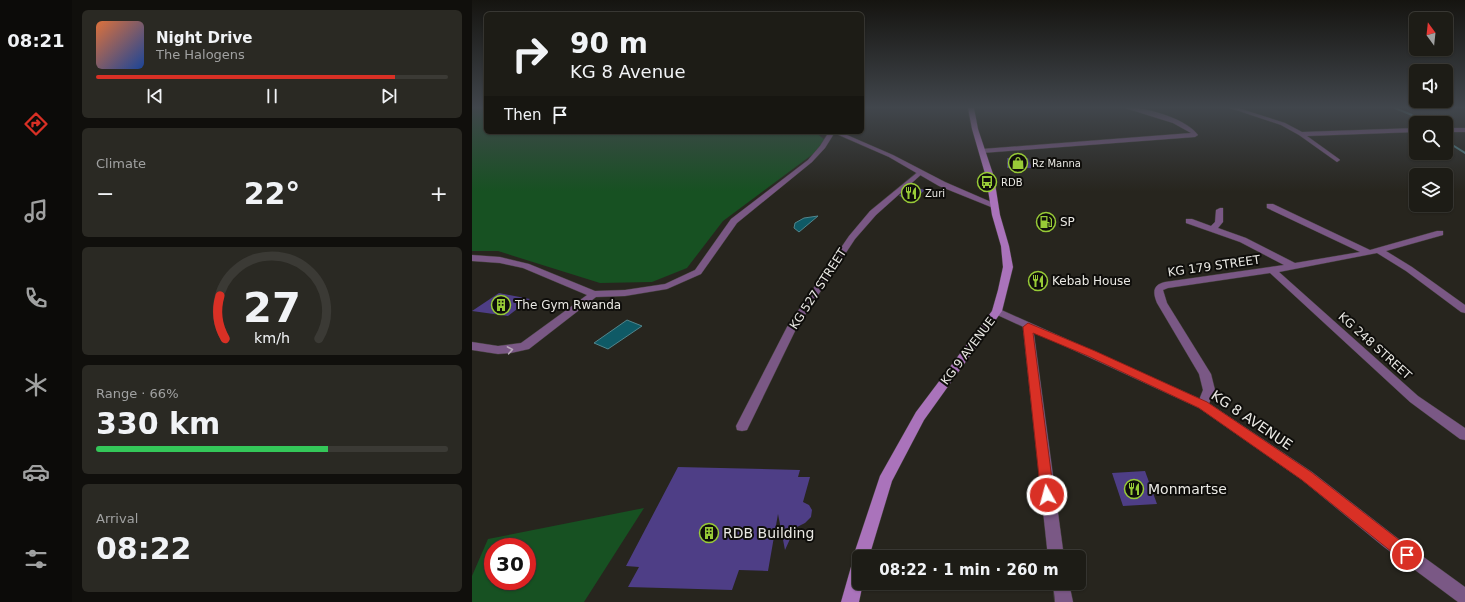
<!DOCTYPE html>
<meta charset="utf-8">
<style>
:root{--surface:#1d1c16;--page:#2a2923;--text:#f1f3f6;--muted:#a0a1a1;--line:#3b3a35;--accent:#d93025}
body{margin:0;font-family:"DejaVu Sans",sans-serif;background:var(--page);color:var(--text);height:100vh;display:flex;flex-direction:column;font-size:15px;white-space:nowrap}
*{box-sizing:border-box;margin:0}
p{font-size:13px;color:var(--muted)}
.icon{flex:none;width:22px;height:22px;fill:none;stroke:currentColor;stroke-width:2;stroke-linecap:round;stroke-linejoin:round}
.map{position:relative;flex:1;overflow:hidden}
.sheet{display:flex;flex-direction:column;gap:10px;padding:10px;background:#100f0c;width:400px}
.sheet>*{flex:none}
.banner{position:absolute;left:12px;top:12px;width:380px;height:122px;border-radius:6px;box-shadow:0 1px 3px #0004,0 0 0 1px var(--line);background:#1d1c16;color:var(--text);overflow:hidden}
.needle{width:26px;rotate:345deg}
.buttons{position:absolute;left:937px;top:12px;display:grid;gap:8px}
.buttons a{display:grid;place-items:center;width:44px;height:44px;border-radius:6px;background:var(--surface);box-shadow:0 1px 3px #0004,0 0 0 1px var(--line);font-size:20px}
.speed{position:absolute;left:12px;top:538px;display:flex;gap:8px;font-size:20px;font-weight:700;text-align:center}
.speed>*{display:grid;place-content:center;width:52px;height:52px;border-radius:50%;background:var(--surface);box-shadow:0 1px 3px #0004,0 0 0 1px var(--line);line-height:1}
.speed .limit{border:6px solid #d22;background:#fff;color:#111}
.pin{position:absolute;display:grid;place-items:center;width:34px;height:34px;color:#fff;margin:-17px;border:2px solid #fff;border-radius:50%;box-shadow:0 1px 4px #0007}
.me{position:absolute;width:44px;margin:-22px;rotate:353deg;stroke-linejoin:round;filter:drop-shadow(0 0 3px #0008)}
.turn{display:flex;align-items:center;gap:14px;height:84px;padding:0 20px;font-size:18px}
.turn .icon{width:52px;height:52px;stroke-width:2.5}
.turn b{display:block;font-size:28px;line-height:34px}
.then{display:flex;align-items:center;height:38px;padding:0 20px;background:#0003;gap:8px;font-size:15px}
.big{font-size:30px;font-weight:700;line-height:1.1}
.sheet .widget{flex:1;display:flex;flex-direction:column;justify-content:center;gap:6px;min-width:0;padding:0 14px;border-radius:6px;background:var(--page)}
.sheet .dial{align-items:center;gap:0}
.dial svg{height:104px;overflow:visible;fill:none;stroke:var(--line);stroke-width:7;stroke-linecap:round;text-anchor:middle}
.dial text{fill:var(--text);stroke:none}
.song{display:flex;align-items:center;gap:12px}
.cover{width:48px;height:48px;border-radius:6px;background:linear-gradient(135deg,hsl(20 70% 55%),hsl(220 70% 35%))}
.played{height:4px;border-radius:2px;background:linear-gradient(90deg,var(--accent) 85%,var(--line) 85%)}
.keys{display:flex;justify-content:space-around;direction:ltr}
.heat{display:flex;justify-content:space-between;align-items:center;font-size:22px;direction:ltr}
.charge{height:6px;border-radius:3px;background:linear-gradient(90deg,#34c759 66%,var(--line) 0)}
.trip{position:absolute;left:380px;top:550px;width:234px;height:40px;border-radius:6px;background:var(--surface);box-shadow:0 1px 3px #0004,0 0 0 1px var(--line);font-weight:700;line-height:40px;text-align:center}
main{display:flex;flex:1;min-height:0}
.menu{display:flex;flex-direction:column;width:72px;justify-content:space-around;align-items:center;background:#0c0b09;color:var(--muted)}
.menu .icon{width:28px;height:28px}
.menu .selected{color:var(--accent)}
.menu b{font-size:18px;color:var(--text)}
.map>svg:first-child{display:block}
.green{fill:#175122;fill-rule:evenodd}
.water{fill:#0f5a66;stroke:#51858c}
.lines{fill:none;stroke-linecap:round;stroke-linejoin:round}
.stream{stroke:#51858c;stroke-width:2}
.building{fill:#4e3e86}
.minor-casing{stroke:#42403a;stroke-width:1}
.tertiary-casing{stroke:#42403a;stroke-width:1}
.secondary-casing{stroke:#42403a;stroke-width:1}
.minor{fill:#7a5885;fill-rule:evenodd}
.tertiary{fill:#7a5885;fill-rule:evenodd}
.secondary{fill:#aa73bb;fill-rule:evenodd}
.oneway{stroke:#b8a8b9}
.route{fill:#d93025;stroke:#8d1f18}
.labels{text-anchor:middle;stroke-width:4;stroke-linejoin:round;paint-order:stroke}
.far-poi-label{font-size:10px;fill:#eae9e4;stroke:#0f0e0b;text-anchor:start}
.poi-label{font-size:12px;fill:#eae9e4;stroke:#0f0e0b;text-anchor:start}
.street-label{font-size:12px;fill:#eae9e4;stroke:#0f0e0b}
.near-street-label{font-size:14px;fill:#eae9e4;stroke:#0f0e0b}
.near-poi-label{font-size:14px;fill:#eae9e4;stroke:#0f0e0b;text-anchor:start}
</style>
<main>
<nav class="menu">
<b>08:21</b>
<svg class="icon selected" aria-label="directions" viewBox="0 0 24 24"><path d="M12 3l9 9-9 9-9-9zM9 14v-3h6M13 9l2 2-2 2"/></svg>
<svg class="icon" aria-label="music" viewBox="0 0 24 24"><path d="M9 18V5l10-2v13"/><circle cx="6" cy="18" r="3"/><circle cx="16" cy="16" r="3"/></svg>
<svg class="icon" aria-label="phone" viewBox="0 0 24 24"><path d="M5 4h4l2 5-3 2q2 4 5 5l2-3 5 2v4C11 20 4 13 5 4z"/></svg>
<svg class="icon" aria-label="climate" viewBox="0 0 24 24"><path d="M12 3v18M4 7l16 10M4 17L20 7"/></svg>
<svg class="icon" aria-label="car" viewBox="0 0 24 24"><path d="M5 17H2v-5l4-1 3-4h7l3 4 3 1v5h-3M9 17h6M6 11h13"/><circle cx="7" cy="17" r="2"/><circle cx="17" cy="17" r="2"/></svg>
<svg class="icon" aria-label="filters" viewBox="0 0 24 24"><path d="M4 7h16M4 17h16"/><circle cx="9" cy="7" r="2"/><circle cx="15" cy="17" r="2"/></svg>
</nav>
<section class="sheet">
<div class="widget">
<div class="song"><i class="cover"></i><div><b>Night Drive</b><p>The Halogens</p></div></div>
<div class="played"></div>
<div class="keys"><svg class="icon" aria-label="previous" viewBox="0 0 24 24"><path d="M18 5L8 12l10 7zM5 5v14"/></svg><svg class="icon" aria-label="pause" viewBox="0 0 24 24"><path d="M8 5v14M16 5v14"/></svg><svg class="icon" aria-label="next" viewBox="0 0 24 24"><path d="M6 5l10 7-10 7zM19 5v14"/></svg></div>
</div>
<div class="widget"><p>Climate</p>
<div class="heat"><a>−</a><b class="big">22°</b><a>+</a></div>
</div>
<div class="widget dial"><svg viewBox="0 0 100 80">
<path d="M14 69A42 42 0 1 1 86 69"/>
<path d="M14 69A42 42 0 0 1 10 36" stroke="#d93025"/>
<text x="50" y="56" font-size="32" font-weight="700">27</text>
<text x="50" y="72" font-size="11">km/h</text>
</svg></div>
<div class="widget"><p>Range · 66%</p><b class="big">330 km</b><div class="charge"></div></div>
<div class="widget"><p>Arrival</p><b class="big">08:22</b></div>
</section>
<div class="map">
<svg width="993" height="602" viewBox="0 0 993 602">
<rect width="100%" height="100%" fill="#27251e"/>
<g class="green">
<path d="M 0,108 L 14,108 L 14,132 L 343,132 L 353,140 L 341,154 L 251,221 L 215,268 L 180,282 L 128,283 L 26,251 L 0,251 Z"/>
<path d="M 172,508 L 112,602 L 0,602 L 0,576 L 16,539 ZM 21,547 L 55,547 L 55,581 L 21,581 Z"/>
</g>
<g class="water">
<path d="M 346,216 L 327,232 L 322,228 L 323,223 L 332,218 Z"/>
<path d="M 155,320 L 170,326 L 136,349 L 122,343 Z"/>
</g>
<g class="lines">
<g class="stream">
<path d="M 923,108 L 940,115 L 950,123"/>
<path d="M 974,141 L 993,153"/>
</g>
</g>
<g class="building">
<path d="M 535,158 L 556,158 L 560,168 L 535,168 Z"/>
<path d="M 438,186 L 453,190 L 441,200 L 427,196 Z"/>
<path d="M 27,293 L 58,299 L 36,316 L 0,311 Z"/>
<path d="M 206,467 L 328,470 L 326,477 L 338,477 L 331,502 L 337,505 L 340,510 L 339,517 L 333,523 L 323,528 L 313,550 L 306,514 L 296,571 L 267,570 L 260,590 L 156,587 L 167,567 L 154,566 Z"/>
<path d="M 673,471 L 685,504 L 651,506 L 640,473 Z"/>
</g>
<g class="lines">
<g class="minor-casing">
<g id="minor">
<path d="M 653,108 C 672,106 715,119 726,135 L 723,137 L 510,153 L 507,151 L 510,149 L 719,133 L 701,123 Z"/>
<path d="M 758,108 L 766,108 L 813,123 L 830,132 L 944,128 L 944,132 L 835,136 L 867,159 L 868,160 L 865,162 L 827,135 L 809,125 Z"/>
<rect x="974" y="128" width="19" height="4"/>
<path d="M 357,132 L 363,132 L 353,148 L 340,162 L 265,223 L 229,274 L 195,289 L 153,296 L 124,297 L 57,349 L 39,353 L 26,354 L 0,350 L 0,342 L 26,346 L 49,343 L 115,295 L 51,268 L 28,263 L 0,261 L 0,255 L 28,257 L 57,264 L 123,291 L 153,290 L 193,284 L 223,270 L 259,219 L 336,160 L 348,146 Z"/>
<path d="M 447,171 L 452,172 L 404,215 L 383,239 L 325,327 L 275,430 L 270,431 L 265,430 L 264,426 L 315,327 L 377,236 L 398,211 Z"/>
<path d="M 795,204 L 801,204 L 898,250 L 965,231 L 971,231 L 971,235 L 914,251 L 940,267 L 993,305 L 993,313 L 989,312 L 934,271 L 905,253 L 807,272 L 946,396 L 993,428 L 993,440 L 988,439 L 938,402 L 798,273 L 696,288 L 691,290 L 695,303 L 739,374 L 743,390 L 735,408 L 731,410 L 727,408 L 725,405 L 731,390 L 727,374 L 685,303 C 681,293 680,285 693,282 L 812,265 L 768,242 L 714,223 L 714,219 L 720,219 L 739,226 L 743,222 L 744,210 L 748,208 L 751,208 L 751,222 L 746,228 L 774,238 L 823,263 L 888,252 L 795,208 Z"/>
<path d="M 556,324 L 561,327 L 592,557 L 576,557 L 551,327 Z"/>
<path d="M 581,583 L 597,583 L 601,602 L 583,602 Z"/>
</g>
</g>
<g class="tertiary-casing">
<g id="tertiary">
<path d="M 360,132 L 368,132 L 421,155 L 473,182 L 526,205 L 525,207 L 519,207 L 467,186 L 417,157 Z"/>
<path d="M 525,308 L 735,402 L 840,472 L 924,537 L 993,587 L 993,602 L 986,602 L 912,547 L 830,480 L 727,408 L 521,313 L 520,311 Z"/>
</g>
</g>
<g class="secondary-casing">
<path id="secondary" d="M 496,108 L 502,108 L 506,129 L 522,177 L 528,215 L 537,246 L 541,267 L 530,311 L 452,420 L 420,481 L 397,557 L 387,557 L 387,583 L 391,583 L 387,602 L 369,602 L 379,567 L 383,561 L 381,557 L 408,476 L 444,412 L 520,311 L 526,290 L 531,267 L 529,246 L 520,215 L 514,177 L 500,129 Z"/>
</g>
<use href="#minor" class="minor"/>
<use href="#tertiary" class="tertiary"/>
<use href="#secondary" class="secondary"/>
</g>
<defs><path id="oneway-chevron" d="M-2-3.5L2.5 0L-2 3.5" fill="none" stroke-width="1.6" stroke-linecap="round" stroke-linejoin="round"/></defs>
<use class="oneway" href="#oneway-chevron" transform="translate(38 350) rotate(-10)"/>
<linearGradient id="sky" x2="0" y2="1"><stop stop-color="#151410"/><stop offset="0.56" stop-color="#41464c"/><stop offset="1" stop-color="#41464c" stop-opacity="0"/></linearGradient>
<rect width="993" height="192" fill="url(#sky)"/>
<path class="route" d="M 556,323 L 623,351 L 735,402 L 839,472 L 940,550 L 943,555 L 940,560 L 935,562 L 930,560 L 830,480 L 727,408 L 616,356 L 561,333 L 582,495 L 580,499 L 575,501 L 571,499 L 569,495 L 551,327 Z"/>
<defs>
<g id="shop-ring" transform="scale(1)"><circle r="9.5" fill="#0f0e0b" stroke="#98cb37" stroke-width="1.5"/><path d="M-5-2.5h2.3a2.7 3.5 0 0 1 5.4 0H5L5.5 6h-11ZM-1.5-2.5h3a1.5 2.3 0 0 0-3 0Z" fill="#98cb37"/></g>
<g id="bus-ring" transform="scale(1)"><circle r="9.5" fill="#0f0e0b" stroke="#98cb37" stroke-width="1.5"/><path d="M-5-6H5V4H4V6H2V4H-2V6H-4V4H-5ZM-3.5-4V0h7V-4ZM-3.5 1.2v1.5H-2V1.2ZM2 1.2v1.5H3.5V1.2Z" fill="#98cb37"/></g>
<g id="restaurant-ring" transform="scale(1)"><circle r="9.5" fill="#0f0e0b" stroke="#98cb37" stroke-width="1.5"/><path d="M-5-6h1v4h1v-4h1v4h1v-4h1v5L-1.5 .5V6h-2V.5L-5-1ZM5-6V6H3V1.5H1.5Q1.5-4 5-6Z" fill="#98cb37"/></g>
<g id="fuel-ring" transform="scale(1)"><circle r="9.5" fill="#0f0e0b" stroke="#98cb37" stroke-width="1.5"/><path d="M-5.5-6h7V0h2V4h1.3V-2.5L3-4.5l.8-.8L6-3V5H2.5V1h-1V6h-7ZM-4.2-4.7v3.2H.2V-4.7Z" fill="#98cb37"/></g>
<g id="building-ring" transform="scale(1)"><circle r="9.5" fill="#0f0e0b" stroke="#98cb37" stroke-width="1.5"/><path d="M-4-6H4V6H1V3H-1V6H-4ZM-2.5-4.3h1.7v1.8h-1.7ZM.8-4.3h1.7v1.8H.8ZM-2.5-1h1.7V.8h-1.7ZM.8-1h1.7V.8H.8Z" fill="#98cb37"/></g>
</defs>
<g fill-rule="evenodd">
<use href="#shop-ring" x="546" y="163"/>
<use href="#bus-ring" x="515" y="182"/>
<use href="#restaurant-ring" x="439" y="193"/>
<use href="#fuel-ring" x="574" y="222"/>
<use href="#restaurant-ring" x="566" y="281"/>
<use href="#building-ring" x="29" y="305"/>
<use href="#restaurant-ring" x="662" y="489"/>
<use href="#building-ring" x="237" y="533"/>
</g>
<g class="labels">
<g class="far-poi-label">
<text x="560" y="167">Rz Manna</text>
<text x="529" y="186">RDB</text>
<text x="453" y="197">Zuri</text>
</g>
<g class="poi-label">
<text x="588" y="226">SP</text>
<text x="580" y="285">Kebab House</text>
<text x="43" y="309">The Gym Rwanda</text>
</g>
<g class="street-label">
<text transform="translate(742 266) rotate(-8)" y="4">KG 179 STREET</text>
<text transform="translate(346 289) rotate(-57)" y="4">KG 527 STREET</text>
<text transform="translate(903 346) rotate(42)" y="4">KG 248 STREET</text>
<text transform="translate(496 351) rotate(-53)" y="4">KG 9 AVENUE</text>
</g>
<g class="near-street-label">
<text transform="translate(780 420) rotate(34)" y="5">KG 8 AVENUE</text>
</g>
<g class="near-poi-label">
<text x="676" y="494">Monmartse</text>
<text x="251" y="538">RDB Building</text>
</g>
</g>
</svg>
<div class="buttons">
<a><svg class="needle" viewBox="-14 -14 28 28"><path d="M0-13l5 13h-10z" fill="#e53935"/><path d="M0 13l5-13h-10z" fill="#a0a1a1"/></svg></a>
<a><svg class="icon" aria-label="sound" viewBox="0 0 24 24"><path d="M4 9h4l5-4v14l-5-4H4zM17 9q2 3 0 6"/></svg></a>
<a><svg class="icon" aria-label="search" viewBox="0 0 24 24"><circle cx="10" cy="10" r="6"/><path d="M15 15l6 6"/></svg></a>
<a><svg class="icon" aria-label="layers" viewBox="0 0 24 24"><path d="M12 4l9 5-9 5-9-5zM3 14l9 5 9-5"/></svg></a>
</div>
<div class="speed"><div class="limit">30</div></div>
<div class="pin" style="left:935px;top:555px;background:#d93025"><svg class="icon" aria-label="arrive" viewBox="0 0 24 24"><path d="M6 21V4h12l-3 4 3 4H6"/></svg></div>
<svg class="me" style="left:575px;top:495px" viewBox="-20 -20 40 40"><circle r="17" fill="#d93025" stroke="#fff" stroke-width="3"/><path d="M0-11L8 9 0 5-8 9z" fill="#fff"/></svg>
<div class="trip">08:22 · 1 min · 260 m</div>
<div class="banner">
<div class="turn"><svg class="icon" aria-label="right" viewBox="0 0 24 24"><path d="M7 20v-9h11M14 6l5 5-5 5"/></svg><div><b>90 m</b>KG 8 Avenue</div></div>
<div class="then">Then<svg class="icon" aria-label="arrive" viewBox="0 0 24 24"><path d="M6 21V4h12l-3 4 3 4H6"/></svg></div>
</div>
</div>
</main>
